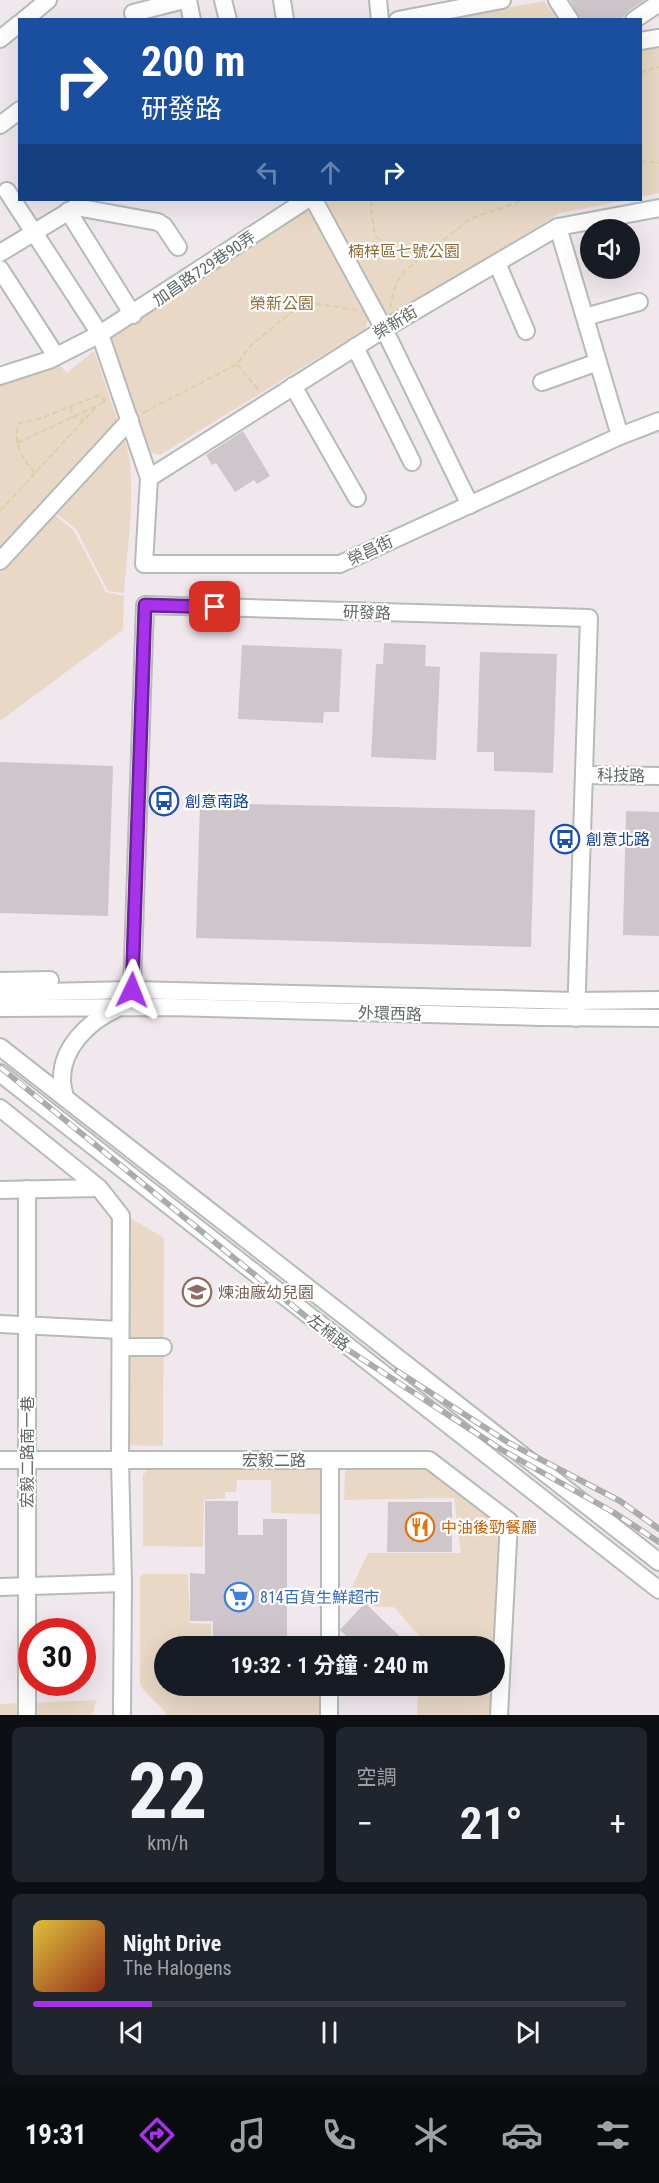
<!DOCTYPE html>
<html lang="zh-TW">
<meta charset="utf-8">
<style>
:root{--surface:#171b24;--page:#20242c;--text:#f1f3f6;--muted:#9ea1a6;--line:#363941;--accent:#a633eb}
body{margin:0;font-family:"Roboto Condensed","Noto Sans TC",sans-serif;background:var(--page);color:var(--text);height:100vh;display:flex;flex-direction:column;font-size:22px;white-space:nowrap}
*{box-sizing:border-box;margin:0}
p{font-size:20px;color:var(--muted)}
.icon{flex:none;width:33px;height:33px;fill:none;stroke:currentColor;stroke-width:2;stroke-linecap:round;stroke-linejoin:round}
.map{position:relative;height:1715px;overflow:hidden}
.sheet{display:flex;flex-direction:column;gap:12px;padding:12px;background:#0d0f14;flex:1}
.sheet>*{flex:none}
.hud{position:absolute;left:18px;top:18px;width:624px;height:183px;border-radius:0px;box-shadow:0 6px 24px #0002;background:#1a4fa0;color:#fff;overflow:hidden}
.buttons{position:absolute;left:580px;top:219px;display:grid;gap:12px}
.buttons a{display:grid;place-items:center;width:60px;height:60px;border-radius:50%;background:var(--surface);box-shadow:0 6px 24px #0002;font-size:30px}
.speed{position:absolute;left:18px;top:1618px;display:flex;gap:12px;font-size:30px;font-weight:700;text-align:center}
.speed>*{display:grid;place-content:center;width:78px;height:78px;border-radius:50%;background:var(--surface);box-shadow:0 6px 24px #0002;line-height:1}
.speed .limit{border:9px solid #d22;background:#fff;color:#111}
.pin{position:absolute;display:grid;place-items:center;width:51px;height:51px;color:#fff;margin:-26px;border-radius:12px;box-shadow:0 3px 9px #0006}
.me{position:absolute;width:66px;margin:-33px;rotate:2deg;stroke-linejoin:round;filter:drop-shadow(0 0 4px #0008)}
.turn{display:flex;align-items:center;gap:21px;height:126px;padding:0 24px;font-size:27px}
.turn .icon{width:78px;height:78px;stroke-width:2.5}
.turn b{display:block;font-size:42px;line-height:51px}
.lanes{display:flex;align-items:center;height:57px;padding:0 24px;background:#0003;justify-content:center;gap:30px;direction:ltr}
.lanes .off{opacity:.35}
.big{font-size:45px;font-weight:700;line-height:1.1}
.sheet .widget{flex:1;display:flex;flex-direction:column;justify-content:center;gap:9px;min-width:0;padding:0 21px;border-radius:9px;background:var(--page)}
.sheet .dial{align-items:center;gap:0}
.dial b{font-size:78px;line-height:1}
.song{display:flex;align-items:center;gap:18px}
.cover{width:72px;height:72px;border-radius:9px;background:linear-gradient(135deg,hsl(50 70% 55%),hsl(10 70% 35%))}
.played{height:6px;border-radius:3px;background:linear-gradient(90deg,var(--accent) 20%,var(--line) 20%)}
.keys{display:flex;justify-content:space-around;direction:ltr}
.heat{display:flex;justify-content:space-between;align-items:center;font-size:33px;direction:ltr}
.sheet .tiles{flex:1;display:grid;gap:12px;grid-template-columns:1fr 1fr}
.widget:last-child{grid-column:span 2}
.trip{position:absolute;left:154px;top:1636px;width:351px;height:60px;border-radius:30px;background:var(--surface);box-shadow:0 6px 24px #0002;font-weight:700;line-height:60px;text-align:center}
.menu{display:flex;height:96px;justify-content:space-around;align-items:center;background:#090b0e;color:var(--muted)}
.menu .icon{width:42px;height:42px}
.menu .selected{color:var(--accent)}
.menu b{font-size:27px;color:var(--text)}
.map>svg:first-child{display:block}
.green{fill:#e8d8c5}
.building{fill:#cfc6cc}
.lines{fill:none;stroke-linecap:round;stroke-linejoin:round}
.minor-casing{stroke:#b5bcb6;stroke-width:20}
.path{stroke:#dad0a7;stroke-width:2;stroke-dasharray:6 3;stroke-linecap:butt}
.minor{stroke:#fff;stroke-width:16}
.rail-casing{stroke:#a9acaa;stroke-width:6}
.rail{stroke:#fff;stroke-width:4;stroke-dasharray:11;stroke-linecap:butt}
.route-casing{stroke:#6c2199;stroke-width:15}
.route{stroke:#a633eb;stroke-width:10}
.labels{text-anchor:middle;stroke-width:4.5;stroke-linejoin:round;paint-order:stroke}
.park-label{font-size:16px;fill:#8e6b37;stroke:#fff}
.street-label{font-size:16px;fill:#5f6860;stroke:#fff}
.transit-label{font-size:16px;fill:#164399;stroke:#fff;text-anchor:start}
.education-label{font-size:16px;fill:#785e54;stroke:#fff;text-anchor:start}
.food-label{font-size:16px;fill:#c56008;stroke:#fff;text-anchor:start}
.shop-label{font-size:16px;fill:#366cbe;stroke:#fff;text-anchor:start}
</style>
<div class="map">
<svg width="659" height="1715" viewBox="0 0 659 1715">
<rect width="100%" height="100%" fill="#f1e8ee"/>
<g class="green">
<path d="M 544,1 L 557,19 L 437,20 Z"/>
<path d="M 659,47 L 659,193 L 641,197 L 641,50 Z"/>
<path d="M 322,200 L 627,200 L 560,213 L 395,316 L 382,316 Z"/>
<path d="M 302,211 L 314,213 L 369,318 L 365,329 L 160,455 L 146,451 L 109,344 L 112,333 Z"/>
<path d="M 94,351 L 118,422 L 0,549 L 0,379 L 55,361 L 67,373 Z"/>
<path d="M 123,438 C 140,467 126,558 124,593 L 108,591 L 76,529 L 57,514 L 119,440 Z"/>
<path d="M 55,515 L 74,531 L 106,592 L 124,596 L 123,630 L 0,721 L 0,573 Z"/>
<path d="M 110,1206 L 164,1238 L 163,1446 L 113,1445 Z"/>
<path d="M 315,1464 L 323,1471 L 322,1514 L 271,1513 L 271,1480 L 237,1480 L 236,1492 L 225,1492 L 225,1498 L 204,1500 L 203,1547 L 143,1546 L 143,1475 L 149,1469 Z"/>
<path d="M 426,1466 L 502,1523 L 502,1715 L 417,1715 L 418,1686 L 495,1686 L 495,1647 L 429,1647 L 394,1607 L 343,1606 L 368,1553 L 461,1553 L 454,1498 L 344,1500 L 345,1471 L 355,1467 Z"/>
<path d="M 143,1574 L 188,1574 L 190,1623 L 211,1624 L 211,1647 L 165,1647 L 165,1686 L 305,1688 L 305,1686 L 322,1686 L 321,1715 L 166,1715 C 160,1702 146,1697 140,1684 L 140,1578 Z"/>
<path d="M 97,1700 L 92,1715 L 0,1715 L 0,1704 Z"/>
</g>
<g class="building">
<path d="M 570,0 L 645,0 L 628,11 L 621,20 L 580,20 Z"/>
<path d="M 243,431 L 270,476 L 257,484 L 254,480 L 235,492 L 216,463 L 212,465 L 206,455 Z"/>
<path d="M 384,643 L 426,645 L 425,666 L 440,667 L 436,760 L 371,757 L 376,664 L 383,664 Z"/>
<path d="M 242,645 L 342,649 L 339,712 L 324,712 L 323,723 L 238,719 Z"/>
<path d="M 480,652 L 557,654 L 553,773 L 494,771 L 494,752 L 477,752 Z"/>
<path d="M 0,762 L 113,766 L 108,916 L 0,913 Z"/>
<path d="M 200,803 L 535,810 L 531,947 L 196,938 Z"/>
<path d="M 626,811 L 659,812 L 659,936 L 623,935 Z"/>
<path d="M 205,1501 L 238,1501 L 238,1535 L 263,1535 L 263,1519 L 287,1519 L 287,1647 L 213,1647 L 213,1621 L 190,1621 L 190,1573 L 205,1574 Z"/>
<path d="M 388,1502 L 452,1502 L 452,1552 L 387,1552 Z"/>
<path d="M 365,1603 L 411,1647 L 358,1647 L 340,1630 Z"/>
</g>
<g class="lines">
<g class="minor-casing">
<g id="minor">
<path d="M 188,0 L 192,20"/>
<path d="M 223,0 L 228,20"/>
<path d="M 282,0 L 285,20"/>
<path d="M 378,0 L 380,20"/>
<path d="M 557,0 L 570,20"/>
<path d="M 133,13 L 184,0"/>
<path d="M 24,20 L 48,0"/>
<path d="M 398,20 L 502,0"/>
<path d="M 634,20 L 659,3"/>
<path d="M 0,39 L 20,23"/>
<path d="M 640,41 L 659,38"/>
<path d="M 0,125 L 20,110"/>
<path d="M 7,191 L 100,334 L 149,478 L 144,564 L 340,564 L 620,436 L 659,421"/>
<path d="M 314,200 L 384,329 L 470,505"/>
<path d="M 68,211 L 133,315"/>
<path d="M 558,227 L 620,436"/>
<path d="M 0,253 L 76,207 L 158,222 L 164,226 L 178,247"/>
<path d="M 497,263 L 526,331"/>
<path d="M 0,269 L 56,356"/>
<path d="M 585,317 L 639,302"/>
<path d="M 355,347 L 412,462"/>
<path d="M 0,376 L 49,360 L 100,334 L 306,200"/>
<path d="M 542,382 L 598,362"/>
<path d="M 293,386 L 357,498"/>
<path d="M 149,478 L 384,329 L 558,227 L 659,208"/>
<path d="M 0,561 L 130,420"/>
<path d="M 584,775 L 659,776"/>
<path d="M 0,981 L 50,980"/>
<path d="M 132,990 L 145,605 L 589,618 L 576,1018"/>
<path d="M 0,993 L 132,990 L 576,1001 L 659,1000"/>
<path d="M 0,1008 L 169,1007 L 541,1017 L 659,1018"/>
<path d="M 0,1047 L 659,1562"/>
<path d="M 0,1073 L 659,1590"/>
<path d="M 65,1098 C 64,1092 62,1086 62,1080 C 61,1048 89,1021 116,1009"/>
<path d="M 0,1108 L 99,1188 L 121,1216 L 120,1461 L 123,1583 L 122,1712"/>
<path d="M 27,1189 L 27,1715"/>
<path d="M 0,1190 L 99,1188"/>
<path d="M 0,1324 L 120,1330"/>
<path d="M 121,1347 L 163,1347"/>
<path d="M 0,1460 L 429,1460 L 509,1521 L 499,1715"/>
<path d="M 0,1587 L 123,1583"/>
<path d="M 330,1647 L 330,1460"/>
<path d="M 329,1715 L 329,1686"/>
</g>
</g>
<g class="path">
<path d="M 640,73 L 659,67"/>
<path d="M 640,161 L 659,163"/>
<path d="M 372,200 L 371,208 L 375,236 L 396,252 L 432,250"/>
<path d="M 599,200 L 605,200"/>
<path d="M 390,308 L 396,283 L 406,270 L 470,219 L 524,200"/>
<path d="M 237,364 L 260,392"/>
<path d="M 71,407 L 72,417 L 84,420"/>
<path d="M 143,413 L 237,364 L 251,345 L 292,312 L 317,304 L 357,310"/>
<path d="M 17,443 L 107,401"/>
<path d="M 35,473 C 22,459 12,442 19,423 L 39,419 L 99,395 L 106,402"/>
<path d="M 0,511 L 97,406"/>
</g>
<use href="#minor" class="minor"/>
<g class="rail-casing">
<g id="rail">
<path d="M 0,1067 L 342,1346 L 502,1450 L 613,1512 L 659,1542"/>
<path d="M 397,1371 L 509,1443 L 620,1501 L 659,1529"/>
</g>
</g>
<use href="#rail" class="rail"/>
</g>
<g class="lines">
<g class="route-casing">
<path id="route" d="M 132,990 L 145,605 L 215,607"/>
</g>
<use href="#route" class="route"/>
</g>
<defs>
<g id="bus-ring" transform="scale(1.5)"><circle r="9.5" fill="#fff" stroke="#1a4fb4" stroke-width="1.5"/><path d="M-5-6H5V4H4V6H2V4H-2V6H-4V4H-5ZM-3.5-4V0h7V-4ZM-3.5 1.2v1.5H-2V1.2ZM2 1.2v1.5H3.5V1.2Z" fill="#1a4fb4"/></g>
<g id="school-ring" transform="scale(1.5)"><circle r="9.5" fill="#fff" stroke="#8d6e63" stroke-width="1.5"/><path d="M0-5L7-2L0 1L-7-2ZM-4 1L0 2.5L4 1V4Q0 6-4 4Z" fill="#8d6e63"/></g>
<g id="restaurant-ring" transform="scale(1.5)"><circle r="9.5" fill="#fff" stroke="#e8710a" stroke-width="1.5"/><path d="M-5-6h1v4h1v-4h1v4h1v-4h1v5L-1.5 .5V6h-2V.5L-5-1ZM5-6V6H3V1.5H1.5Q1.5-4 5-6Z" fill="#e8710a"/></g>
<g id="supermarket-ring" transform="scale(1.5)"><circle r="9.5" fill="#fff" stroke="#3f7fe0" stroke-width="1.5"/><path d="M-6-5.5h2.5l.6 2H6L4.5 2H-2.5L-4.4-4H-6ZM-1.5 3.2a1.3 1.3 0 1 0 .1 0ZM3 3.2a1.3 1.3 0 1 0 .1 0Z" fill="#3f7fe0"/></g>
</defs>
<g fill-rule="evenodd">
<use href="#bus-ring" x="164" y="801"/>
<use href="#bus-ring" x="565" y="839"/>
<use href="#school-ring" x="197" y="1292"/>
<use href="#restaurant-ring" x="420" y="1527"/>
<use href="#supermarket-ring" x="239" y="1597"/>
</g>
<g class="labels">
<g class="park-label">
<text x="404" y="257">楠梓區七號公園</text>
<text x="282" y="309">榮新公園</text>
</g>
<g class="street-label">
<text transform="translate(204 268) rotate(-34)" y="6">加昌路729巷90弄</text>
<text transform="translate(395 322) rotate(-31)" y="6">榮新街</text>
<text transform="translate(370 550) rotate(-25)" y="6">榮昌街</text>
<text transform="translate(367 612) rotate(2)" y="6">研發路</text>
<text transform="translate(621 775) rotate(1)" y="6">科技路</text>
<text transform="translate(390 1013) rotate(2)" y="6">外環西路</text>
<text transform="translate(329 1332) rotate(38)" y="6">左楠路</text>
<text transform="translate(27 1452) rotate(-90)" y="6">宏毅二路南一巷</text>
<text x="274" y="1466">宏毅二路</text>
</g>
<g class="transit-label">
<text x="185" y="807">創意南路</text>
<text x="586" y="845">創意北路</text>
</g>
<g class="education-label">
<text x="218" y="1298">煉油廠幼兒園</text>
</g>
<g class="food-label">
<text x="441" y="1533">中油後勁餐廳</text>
</g>
<g class="shop-label">
<text x="260" y="1603">814百貨生鮮超市</text>
</g>
</g>
</svg>
<div class="buttons">
<a><svg class="icon" aria-label="sound" viewBox="0 0 24 24"><path d="M4 9h4l5-4v14l-5-4H4zM17 9q2 3 0 6"/></svg></a>
</div>
<div class="speed"><div class="limit">30</div></div>
<div class="pin" style="left:215px;top:607px;background:#d93025"><svg class="icon" aria-label="arrive" viewBox="0 0 24 24"><path d="M6 21V4h12l-3 4 3 4H6"/></svg></div>
<svg class="me" style="left:132px;top:990px" viewBox="-20 -20 40 40"><path d="M0-17L14 15 0 8-14 15z" fill="#a633eb" stroke="#fff" stroke-width="4"/></svg>
<div class="trip">19:32 · 1 分鐘 · 240 m</div>
<div class="hud">
<div class="turn"><svg class="icon" aria-label="right" viewBox="0 0 24 24"><path d="M7 20v-9h11M14 6l5 5-5 5"/></svg><div><b>200 m</b>研發路</div></div>
<div class="lanes"><svg class="icon off" aria-label="left" viewBox="0 0 24 24"><path d="M17 20v-9H6M10 6l-5 5 5 5"/></svg><svg class="icon off" aria-label="ahead" viewBox="0 0 24 24"><path d="M12 20V5M6 11l6-6 6 6"/></svg><svg class="icon" aria-label="right" viewBox="0 0 24 24"><path d="M7 20v-9h11M14 6l5 5-5 5"/></svg></div>
</div>
</div>
<section class="sheet">
<div class="tiles">
<div class="widget dial"><b>22</b><p>km/h</p></div>
<div class="widget"><p>空調</p>
<div class="heat"><a>−</a><b class="big">21°</b><a>+</a></div>
</div>
<div class="widget">
<div class="song"><i class="cover"></i><div><b>Night Drive</b><p>The Halogens</p></div></div>
<div class="played"></div>
<div class="keys"><svg class="icon" aria-label="previous" viewBox="0 0 24 24"><path d="M18 5L8 12l10 7zM5 5v14"/></svg><svg class="icon" aria-label="pause" viewBox="0 0 24 24"><path d="M8 5v14M16 5v14"/></svg><svg class="icon" aria-label="next" viewBox="0 0 24 24"><path d="M6 5l10 7-10 7zM19 5v14"/></svg></div>
</div>
</div>
</section>
<nav class="menu">
<b>19:31</b>
<svg class="icon selected" aria-label="directions" viewBox="0 0 24 24"><path d="M12 3l9 9-9 9-9-9zM9 14v-3h6M13 9l2 2-2 2"/></svg>
<svg class="icon" aria-label="music" viewBox="0 0 24 24"><path d="M9 18V5l10-2v13"/><circle cx="6" cy="18" r="3"/><circle cx="16" cy="16" r="3"/></svg>
<svg class="icon" aria-label="phone" viewBox="0 0 24 24"><path d="M5 4h4l2 5-3 2q2 4 5 5l2-3 5 2v4C11 20 4 13 5 4z"/></svg>
<svg class="icon" aria-label="climate" viewBox="0 0 24 24"><path d="M12 3v18M4 7l16 10M4 17L20 7"/></svg>
<svg class="icon" aria-label="car" viewBox="0 0 24 24"><path d="M5 17H2v-5l4-1 3-4h7l3 4 3 1v5h-3M9 17h6M6 11h13"/><circle cx="7" cy="17" r="2"/><circle cx="17" cy="17" r="2"/></svg>
<svg class="icon" aria-label="filters" viewBox="0 0 24 24"><path d="M4 7h16M4 17h16"/><circle cx="9" cy="7" r="2"/><circle cx="15" cy="17" r="2"/></svg>
</nav>
